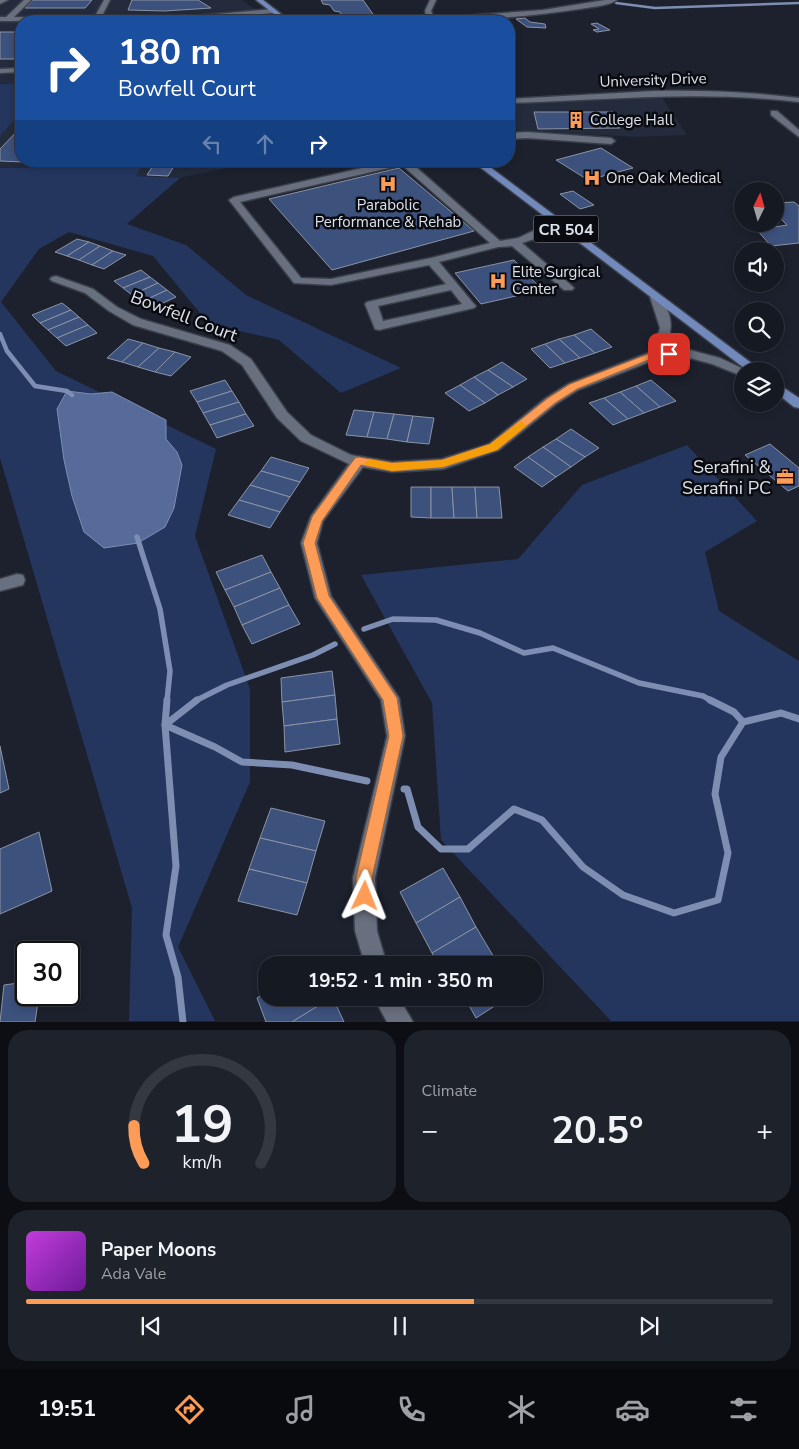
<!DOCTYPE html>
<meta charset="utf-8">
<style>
:root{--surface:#151922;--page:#1e222a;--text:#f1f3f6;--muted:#9da0a5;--line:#343840;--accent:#fd9c56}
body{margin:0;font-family:"Nunito Sans",sans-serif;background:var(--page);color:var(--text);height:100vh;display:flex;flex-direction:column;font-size:19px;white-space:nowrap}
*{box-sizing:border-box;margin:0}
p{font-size:16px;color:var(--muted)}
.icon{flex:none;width:28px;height:28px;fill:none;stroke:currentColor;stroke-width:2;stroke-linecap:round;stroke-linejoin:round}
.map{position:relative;height:1022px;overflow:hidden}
.sheet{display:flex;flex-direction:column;gap:8px;padding:8px;background:#0c0e13;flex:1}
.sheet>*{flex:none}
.hud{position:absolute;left:15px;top:15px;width:500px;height:152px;border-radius:20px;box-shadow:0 2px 8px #0003,0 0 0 1px var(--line);background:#1a4fa0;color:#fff;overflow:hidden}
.needle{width:32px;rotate:5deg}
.tools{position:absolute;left:734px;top:182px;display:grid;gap:10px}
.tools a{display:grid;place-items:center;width:50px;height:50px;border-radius:50%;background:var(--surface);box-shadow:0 2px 8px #0003,0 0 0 1px var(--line);font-size:25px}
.speed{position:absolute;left:15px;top:941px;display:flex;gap:10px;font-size:25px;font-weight:700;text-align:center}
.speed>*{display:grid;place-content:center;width:65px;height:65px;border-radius:50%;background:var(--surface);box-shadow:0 2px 8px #0003,0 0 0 1px var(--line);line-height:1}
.speed .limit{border:2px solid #111;border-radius:8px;background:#fff;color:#111}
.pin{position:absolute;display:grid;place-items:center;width:42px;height:42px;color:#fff;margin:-21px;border-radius:10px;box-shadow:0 2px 8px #0006}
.me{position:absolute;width:55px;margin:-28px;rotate:2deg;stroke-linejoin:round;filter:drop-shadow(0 0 4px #0008)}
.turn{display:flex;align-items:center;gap:18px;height:105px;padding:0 20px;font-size:22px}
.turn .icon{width:65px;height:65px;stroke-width:2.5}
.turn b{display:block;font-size:35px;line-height:42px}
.lanes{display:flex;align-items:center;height:48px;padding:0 20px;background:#0003;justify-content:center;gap:25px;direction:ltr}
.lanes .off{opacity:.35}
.big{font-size:38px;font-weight:700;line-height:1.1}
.sheet .tile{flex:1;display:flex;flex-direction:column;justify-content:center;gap:8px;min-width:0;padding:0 18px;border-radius:20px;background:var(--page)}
.sheet .dial{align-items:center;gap:0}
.dial svg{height:130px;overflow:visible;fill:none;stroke:var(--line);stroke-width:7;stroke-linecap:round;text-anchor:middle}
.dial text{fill:var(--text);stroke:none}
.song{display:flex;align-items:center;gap:15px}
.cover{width:60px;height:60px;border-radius:8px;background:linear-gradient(135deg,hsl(290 70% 55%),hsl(280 70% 35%))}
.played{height:5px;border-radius:2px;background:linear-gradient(90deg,var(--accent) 60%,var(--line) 60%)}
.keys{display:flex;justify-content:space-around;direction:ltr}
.heat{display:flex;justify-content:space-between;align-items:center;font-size:28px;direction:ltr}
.sheet .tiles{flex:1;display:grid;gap:8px;grid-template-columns:1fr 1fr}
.tile:last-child{grid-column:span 2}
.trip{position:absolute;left:258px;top:956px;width:285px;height:50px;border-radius:20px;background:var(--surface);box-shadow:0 2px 8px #0003,0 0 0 1px var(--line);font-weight:700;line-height:50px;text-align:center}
.menu{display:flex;height:80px;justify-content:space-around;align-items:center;background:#080a0e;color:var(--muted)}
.menu .icon{width:35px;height:35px}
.menu .selected{color:var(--accent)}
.menu b{font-size:22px;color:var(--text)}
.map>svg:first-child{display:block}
.built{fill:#232b3c}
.green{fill:#24365e}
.water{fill:#566b9a;stroke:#7e8eb2}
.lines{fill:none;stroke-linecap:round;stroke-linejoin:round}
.stream-far3{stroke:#7e8eb2;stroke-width:2.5}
.stream-far2{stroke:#7e8eb2;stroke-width:4.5}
.stream-far1{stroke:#7e8eb2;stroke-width:5.5}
.stream{stroke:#7e8eb2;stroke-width:7}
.building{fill:#3d517d;stroke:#8c94a3}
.minor-casing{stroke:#3a3e48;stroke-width:3}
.major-casing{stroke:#3a3e48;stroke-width:3}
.minor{fill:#686f7e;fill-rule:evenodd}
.major{fill:#7289bc;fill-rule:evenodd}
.route{fill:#fd9c56;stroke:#a46538}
.slow{fill:#f59e0b}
.labels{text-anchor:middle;stroke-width:5;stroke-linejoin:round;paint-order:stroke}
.far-street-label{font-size:15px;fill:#dde1ea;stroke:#090b10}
.far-poi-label{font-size:15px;fill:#dde1ea;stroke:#090b10;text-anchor:start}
.shield{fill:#090b10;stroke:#9da1a9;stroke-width:1}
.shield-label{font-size:16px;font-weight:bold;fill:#dde1ea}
.street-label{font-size:18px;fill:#dde1ea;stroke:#090b10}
.poi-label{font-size:18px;fill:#dde1ea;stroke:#090b10;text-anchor:end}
</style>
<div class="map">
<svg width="799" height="1022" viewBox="0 0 799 1022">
<rect width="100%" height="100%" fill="#1c212d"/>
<g class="built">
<path d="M 0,0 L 241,0 L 273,21 L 21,21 L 21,83 L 0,84 Z"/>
<path d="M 661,96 L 687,135 L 636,137 L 509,130 L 509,105 Z"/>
<path d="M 21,113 L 21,161 L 222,161 L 227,168 L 180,178 L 136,176 L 141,165 L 0,168 L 0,136 Z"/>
</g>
<g class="green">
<path d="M 21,83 L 21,113 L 0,136 L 0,84 Z"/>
<path d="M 142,165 L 136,176 L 180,178 L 127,224 L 186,245 L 246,295 L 401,368 L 341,393 L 279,340 L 209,324 L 153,256 L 69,232 L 39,249 L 1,302 L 56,371 L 216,449 L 195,536 L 250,689 L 250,782 L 178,947 L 215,1021 L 129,1021 L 132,908 L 0,458 L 0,168 Z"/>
<path d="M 687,445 L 757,521 L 705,552 L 719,611 L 799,661 L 799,1021 L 611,1021 L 441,840 L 432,703 L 361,575 L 518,559 L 582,485 Z"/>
</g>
<path class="water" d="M 67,391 L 91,394 L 112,392 L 166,420 L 166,439 L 177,452 L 182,465 L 174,508 L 165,527 L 138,543 L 104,548 L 84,532 L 72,496 L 64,460 L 57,409 Z"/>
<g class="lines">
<path class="stream-far3" d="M 616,3 L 655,8 L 799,3"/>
<path class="stream-far2" d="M 0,334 L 7,351 L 35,386 L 67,391 L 72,395"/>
<g class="stream-far1">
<path d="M 137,537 L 160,609 L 170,671 L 167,701"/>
<path d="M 364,629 L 393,619 L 436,620 L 480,633 L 524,653 L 553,648 L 639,683 L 703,696 L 712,701"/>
<path d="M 195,701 L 227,685 L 313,655 L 335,644"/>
</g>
<g class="stream">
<path d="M 167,700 L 165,725 L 215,747 L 242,762 L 292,765 L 367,781"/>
<path d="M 710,700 L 734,712 L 743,722"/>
<path d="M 404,789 L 407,789 L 418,827 L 441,849 L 468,849 L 514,809 L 542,820 L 583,867 L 623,895 L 674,913 L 718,900 L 728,853 L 715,794 L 721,757 L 743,722 L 781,713 L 799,719"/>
<path d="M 183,1022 L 178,977 L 166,935 L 176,866 L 165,725 L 197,700"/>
</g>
</g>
<g class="building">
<path d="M 33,0 L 92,0 L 85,8 L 25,8 Z"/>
<path d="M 132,0 L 198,0 L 211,8 L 164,11 L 128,10 Z"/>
<path d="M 321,0 L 363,0 L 375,17 L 354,19 L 343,17 L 340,12 L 334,11 L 330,5 L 323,4 Z"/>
<path d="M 525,18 L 530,22 L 545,24 L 546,28 L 527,27 L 516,19 Z"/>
<path d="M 597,23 L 610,30 L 597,32 L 593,30 L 599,29 L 591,24 Z"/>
<rect x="0" y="32" width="21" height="27"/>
<path d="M 534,112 L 613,112 L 620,128 L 538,129 Z"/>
<path d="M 21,127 L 21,161 L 48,161 L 46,163 L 0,161 L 0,149 Z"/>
<path d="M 601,148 L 633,168 L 588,180 L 556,160 Z"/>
<path d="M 156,161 L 177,161 L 168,176 L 147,175 Z"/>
<path d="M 399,168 L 474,231 L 332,270 L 269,199 Z"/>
<path d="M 573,191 L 594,205 L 580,209 L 560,194 Z"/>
<path d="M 794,202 L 799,206 L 799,243 L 771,246 L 757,230 L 787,225 L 775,213 L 775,203 Z"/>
<path d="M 77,239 L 89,242 L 67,256 L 55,252 Z"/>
<path d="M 89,242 L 100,246 L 79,260 L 67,256 Z"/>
<path d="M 100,246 L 113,251 L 92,265 L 79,260 Z"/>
<path d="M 113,251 L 126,255 L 104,269 L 92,265 Z"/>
<path d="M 514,260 L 542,290 L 481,304 L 455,273 Z"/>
<path d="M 141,270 L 150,277 L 123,288 L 114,281 Z"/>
<path d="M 150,277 L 158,283 L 132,295 L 123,288 Z"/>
<path d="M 158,283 L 167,290 L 141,302 L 132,295 Z"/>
<path d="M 167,290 L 176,297 L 150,309 L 141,302 Z"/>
<path d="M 62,303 L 71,310 L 40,323 L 32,315 Z"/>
<path d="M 71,310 L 79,317 L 48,330 L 40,323 Z"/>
<path d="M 79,317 L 88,325 L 57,338 L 48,330 Z"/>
<path d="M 88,325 L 97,333 L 66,346 L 57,338 Z"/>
<path d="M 591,329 L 612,347 L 595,353 L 574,335 Z"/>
<path d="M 574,335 L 595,353 L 580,358 L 559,339 Z"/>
<path d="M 128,339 L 143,343 L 122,362 L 107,358 Z"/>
<path d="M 559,339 L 580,358 L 565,363 L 545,344 Z"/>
<path d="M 143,343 L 159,348 L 138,367 L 122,362 Z"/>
<path d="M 545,344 L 565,363 L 550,368 L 531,349 Z"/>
<path d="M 159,348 L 175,352 L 155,372 L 138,367 Z"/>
<path d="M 175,352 L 191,357 L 171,376 L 155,372 Z"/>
<path d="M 502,362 L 527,379 L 513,387 L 488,370 Z"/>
<path d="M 488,370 L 513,387 L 498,395 L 474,377 Z"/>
<path d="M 474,377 L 498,395 L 485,403 L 460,385 Z"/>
<path d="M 225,380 L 232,391 L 197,402 L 190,391 Z"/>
<path d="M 651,380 L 676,401 L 660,407 L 636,386 Z"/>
<path d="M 460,385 L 485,403 L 469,411 L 445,393 Z"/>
<path d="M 636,386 L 660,407 L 644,413 L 620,392 Z"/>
<path d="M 232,391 L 239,402 L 203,413 L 197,402 Z"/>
<path d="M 620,392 L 644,413 L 628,419 L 604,398 Z"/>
<path d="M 604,398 L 628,419 L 613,425 L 589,403 Z"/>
<path d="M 239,402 L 246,414 L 210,425 L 203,413 Z"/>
<path d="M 354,410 L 374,412 L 367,437 L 346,435 Z"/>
<path d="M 374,412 L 394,414 L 387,439 L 367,437 Z"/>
<path d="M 246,414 L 254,426 L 217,438 L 210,425 Z"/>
<path d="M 394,414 L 413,416 L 407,442 L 387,439 Z"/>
<path d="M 413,416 L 434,418 L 429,444 L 407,442 Z"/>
<path d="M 571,429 L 599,448 L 585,457 L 556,439 Z"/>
<path d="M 556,439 L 585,457 L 571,467 L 543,447 Z"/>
<path d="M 770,444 L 799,468 L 799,486 L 788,491 L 745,455 Z"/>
<path d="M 543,447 L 571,467 L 556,477 L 528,457 Z"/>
<path d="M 271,457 L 309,468 L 300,482 L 261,471 Z"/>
<path d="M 528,457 L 556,477 L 542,487 L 514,467 Z"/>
<path d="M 261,471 L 300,482 L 290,497 L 250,485 Z"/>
<path d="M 250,485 L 290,497 L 280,512 L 239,500 Z"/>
<path d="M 411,487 L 431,487 L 431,518 L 411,517 Z"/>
<path d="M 431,487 L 452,487 L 454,518 L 431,518 Z"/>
<path d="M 452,487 L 475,487 L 477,518 L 454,518 Z"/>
<path d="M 475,487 L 499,487 L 502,518 L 477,518 Z"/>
<path d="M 239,500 L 280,512 L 270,528 L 228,515 Z"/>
<path d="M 262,555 L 271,572 L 225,590 L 216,572 Z"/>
<path d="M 271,572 L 280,588 L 234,607 L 225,590 Z"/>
<path d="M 280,588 L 289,605 L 242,625 L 234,607 Z"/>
<path d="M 289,605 L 300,624 L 252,644 L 242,625 Z"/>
<path d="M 332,671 L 335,695 L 282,702 L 281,678 Z"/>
<path d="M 335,695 L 337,719 L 284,726 L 282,702 Z"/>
<path d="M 337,719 L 340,744 L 285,752 L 284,726 Z"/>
<path d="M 0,746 L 9,789 L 0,793 Z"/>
<path d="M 271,808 L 325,821 L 316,851 L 260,838 Z"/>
<path d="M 39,832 L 52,891 L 0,914 L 0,849 Z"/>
<path d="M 260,838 L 316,851 L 307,883 L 249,869 Z"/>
<path d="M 443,868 L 460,897 L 416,923 L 400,892 Z"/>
<path d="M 249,869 L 307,883 L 297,915 L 238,901 Z"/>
<path d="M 460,897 L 476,927 L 432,953 L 416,923 Z"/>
<path d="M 476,927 L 495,959 L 485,965 L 438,965 L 432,953 Z"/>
<path d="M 26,982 L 26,995 L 39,995 L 35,1022 L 0,1022 L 4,985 Z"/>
<path d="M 266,992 L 266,998 L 331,998 L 292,1022 L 266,1022 L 257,998 Z"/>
<path d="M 331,998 L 333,998 L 344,1022 L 292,1022 Z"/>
<path d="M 455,998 L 507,998 L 476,1018 L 466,1000 L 459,1004 Z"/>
</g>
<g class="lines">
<g class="minor-casing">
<g id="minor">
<path d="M 0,0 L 8,0 L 0,4 Z"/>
<path d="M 24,0 L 31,0 L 14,17 L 94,18 L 104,0 L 110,0 L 101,18 L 171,18 L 273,9 L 276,11 L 273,13 L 180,21 L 0,21 L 0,17 L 6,17 Z"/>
<path d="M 430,0 L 436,0 L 431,11 L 434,18 L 543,10 L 605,0 L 617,0 C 608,6 592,7 580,9 C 527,17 472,21 419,21 L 427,19 L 425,11 Z"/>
<path d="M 21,68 L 21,72 L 0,73 L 0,69 Z"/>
<path d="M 654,91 C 703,90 751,92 799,98 L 799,102 C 698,90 609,100 509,103 L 509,99 Z"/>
<path d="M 771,111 L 777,111 L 799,130 L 799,137 L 771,115 Z"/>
<path d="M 527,132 L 611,138 L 615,141 L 611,144 L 527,138 L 509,139 L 509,133 Z"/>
<path d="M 393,161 L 409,161 L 500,241 L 518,238 L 554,221 L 562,221 L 562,225 L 540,237 L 522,243 L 572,286 L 574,288 L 572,290 L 564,290 L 512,246 L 498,247 L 439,262 L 474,304 L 476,306 L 474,308 L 379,330 L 375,329 L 365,304 L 367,302 L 446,284 L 429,265 L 331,285 L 294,283 L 229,200 L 234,197 ZM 402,165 L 490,243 L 431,258 L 331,279 L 301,278 L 240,202 ZM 451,290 L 462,304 L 383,321 L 378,306 Z"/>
<path d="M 56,276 L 93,289 L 117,307 L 141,319 L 230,345 L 251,359 L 287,412 L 311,435 L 351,455 L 392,462 L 442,459 L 489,444 L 546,398 L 568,384 L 648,353 L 657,339 L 660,328 L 650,297 L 652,295 L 660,295 C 672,315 676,331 661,351 L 686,349 L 720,358 L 748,371 L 742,371 L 742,376 L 712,364 L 686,357 L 654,360 L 578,390 L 556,404 L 499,450 L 443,469 L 392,472 L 363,467 L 323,521 L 317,543 L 331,596 L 399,698 L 405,736 L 375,878 L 377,931 L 387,965 L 365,965 L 355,931 L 353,878 L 387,736 L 381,700 L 315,598 L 301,543 L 311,516 L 349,464 L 301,441 L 277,418 L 242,365 L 222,351 L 133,325 L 109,311 L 85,293 L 52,281 L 50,279 L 52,277 Z"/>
<path d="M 17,574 L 23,575 L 25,580 L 23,585 L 0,591 L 0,579 Z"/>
<path d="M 374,998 L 399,998 L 413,1022 L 387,1022 Z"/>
</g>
</g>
<g class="major-casing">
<g id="major">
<path d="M 256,0 L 263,0 L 290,21 L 283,21 Z"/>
<path d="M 472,161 L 482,161 L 762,371 L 748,371 Z"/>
<path d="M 775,382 L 799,398 L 799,408 L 794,407 L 775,392 Z"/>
</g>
</g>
<use href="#minor" class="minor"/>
<use href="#major" class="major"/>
</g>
<path class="route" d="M 669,351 L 672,352 L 672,356 L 653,358 L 577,389 L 555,403 L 497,450 L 443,467 L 392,471 L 361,465 L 322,521 L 315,543 L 329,596 L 397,698 L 403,736 L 372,878 L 373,896 L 371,902 L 365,904 L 359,902 L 357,896 L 356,878 L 389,736 L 383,700 L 317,598 L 303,543 L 312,517 L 355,458 L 359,457 L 392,463 L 442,460 L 490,444 L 548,398 L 570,384 L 648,354 Z"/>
<path class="slow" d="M 521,421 L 526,425 L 525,427 L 497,450 L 443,467 L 392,471 L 365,465 L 364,463 L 369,459 L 392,463 L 442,460 L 490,444 Z"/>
<defs>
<g id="building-bare" transform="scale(1.35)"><path d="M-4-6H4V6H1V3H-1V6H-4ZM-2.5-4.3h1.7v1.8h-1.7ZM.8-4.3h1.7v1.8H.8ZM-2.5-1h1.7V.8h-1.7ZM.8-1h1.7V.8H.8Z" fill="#fd9c56" stroke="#090b10" stroke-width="2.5" paint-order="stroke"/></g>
<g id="hospital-bare" transform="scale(1.35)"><path d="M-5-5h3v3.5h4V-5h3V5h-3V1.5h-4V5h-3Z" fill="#fd9c56" stroke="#090b10" stroke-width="2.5" paint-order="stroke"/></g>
<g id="office-bare" transform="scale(1.35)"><path d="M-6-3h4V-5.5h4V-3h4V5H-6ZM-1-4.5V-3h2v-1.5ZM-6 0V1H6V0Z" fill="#fd9c56" stroke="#090b10" stroke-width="2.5" paint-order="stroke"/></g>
</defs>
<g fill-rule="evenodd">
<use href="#building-bare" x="576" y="120"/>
<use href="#hospital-bare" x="592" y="178"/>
<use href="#hospital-bare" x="388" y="184"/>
<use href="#hospital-bare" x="498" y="281"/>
<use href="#office-bare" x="785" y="477"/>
</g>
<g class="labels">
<g class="far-street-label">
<text transform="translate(653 80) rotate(-2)" y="5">University Drive</text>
</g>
<g class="far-poi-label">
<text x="590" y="125">College Hall</text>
<text x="606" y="183">One Oak Medical</text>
<text x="388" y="210" text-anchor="middle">Parabolic<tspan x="388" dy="17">Performance &amp; Rehab</tspan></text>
<text x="512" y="277">Elite Surgical<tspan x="512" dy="17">Center</tspan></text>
</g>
<rect class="shield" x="533.5" y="215.5" width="65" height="27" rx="4"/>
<g class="shield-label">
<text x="566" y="235">CR 504</text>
</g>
<g class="street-label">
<text transform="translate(184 316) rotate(21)" y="6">Bowfell Court</text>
</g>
<g class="poi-label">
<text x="771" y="473">Serafini &amp;<tspan x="771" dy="21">Serafini PC</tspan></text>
</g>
</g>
</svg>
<div class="tools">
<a><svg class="needle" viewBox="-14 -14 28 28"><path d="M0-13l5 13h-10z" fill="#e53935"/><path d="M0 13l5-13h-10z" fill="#9da0a5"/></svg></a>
<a><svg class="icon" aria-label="sound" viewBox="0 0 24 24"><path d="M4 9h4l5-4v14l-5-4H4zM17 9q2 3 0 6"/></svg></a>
<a><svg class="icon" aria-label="search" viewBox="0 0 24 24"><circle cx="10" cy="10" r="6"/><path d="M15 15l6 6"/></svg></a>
<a><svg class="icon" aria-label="layers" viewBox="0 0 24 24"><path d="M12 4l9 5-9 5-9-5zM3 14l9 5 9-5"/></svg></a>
</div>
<div class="speed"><div class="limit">30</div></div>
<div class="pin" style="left:669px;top:354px;background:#d93025"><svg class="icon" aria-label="arrive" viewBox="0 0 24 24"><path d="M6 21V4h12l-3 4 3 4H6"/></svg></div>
<svg class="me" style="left:365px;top:896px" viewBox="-20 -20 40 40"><path d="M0-17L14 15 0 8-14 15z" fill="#fd9c56" stroke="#fff" stroke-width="4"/></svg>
<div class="trip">19:52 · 1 min · 350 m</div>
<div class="hud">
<div class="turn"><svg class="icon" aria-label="right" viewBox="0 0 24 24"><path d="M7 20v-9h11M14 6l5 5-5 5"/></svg><div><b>180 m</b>Bowfell Court</div></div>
<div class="lanes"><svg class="icon off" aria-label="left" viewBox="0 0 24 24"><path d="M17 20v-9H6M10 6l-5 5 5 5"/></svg><svg class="icon off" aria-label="ahead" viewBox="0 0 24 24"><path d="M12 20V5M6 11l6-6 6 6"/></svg><svg class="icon" aria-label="right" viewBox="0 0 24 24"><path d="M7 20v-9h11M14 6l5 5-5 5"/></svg></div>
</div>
</div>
<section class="sheet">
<div class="tiles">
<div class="tile dial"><svg viewBox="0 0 100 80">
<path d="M14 69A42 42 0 1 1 86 69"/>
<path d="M14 69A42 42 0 0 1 8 46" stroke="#fd9c56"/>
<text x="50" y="56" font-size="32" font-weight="700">19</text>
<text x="50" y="72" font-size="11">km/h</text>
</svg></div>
<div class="tile"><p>Climate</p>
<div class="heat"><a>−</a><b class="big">20.5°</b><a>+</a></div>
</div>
<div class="tile">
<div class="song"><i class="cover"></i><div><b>Paper Moons</b><p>Ada Vale</p></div></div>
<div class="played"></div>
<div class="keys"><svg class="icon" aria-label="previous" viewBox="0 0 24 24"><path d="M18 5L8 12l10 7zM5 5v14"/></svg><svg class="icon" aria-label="pause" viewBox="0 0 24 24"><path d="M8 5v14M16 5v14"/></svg><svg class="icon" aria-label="next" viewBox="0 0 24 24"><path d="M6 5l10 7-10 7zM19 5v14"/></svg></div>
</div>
</div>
</section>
<nav class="menu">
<b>19:51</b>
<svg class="icon selected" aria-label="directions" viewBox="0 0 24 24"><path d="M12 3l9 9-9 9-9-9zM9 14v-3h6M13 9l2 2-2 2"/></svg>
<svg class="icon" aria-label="music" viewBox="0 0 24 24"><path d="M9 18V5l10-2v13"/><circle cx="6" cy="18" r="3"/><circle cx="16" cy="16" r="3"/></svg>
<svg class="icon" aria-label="phone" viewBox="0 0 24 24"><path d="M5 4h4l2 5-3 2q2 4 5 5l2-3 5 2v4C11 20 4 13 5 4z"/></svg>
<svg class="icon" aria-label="climate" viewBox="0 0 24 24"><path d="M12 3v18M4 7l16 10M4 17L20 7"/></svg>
<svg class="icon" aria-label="car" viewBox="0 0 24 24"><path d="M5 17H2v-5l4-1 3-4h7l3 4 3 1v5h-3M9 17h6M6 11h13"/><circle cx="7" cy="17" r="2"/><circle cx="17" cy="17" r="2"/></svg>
<svg class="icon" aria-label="filters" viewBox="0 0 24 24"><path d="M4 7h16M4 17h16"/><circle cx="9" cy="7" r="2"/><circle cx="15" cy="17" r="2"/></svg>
</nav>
